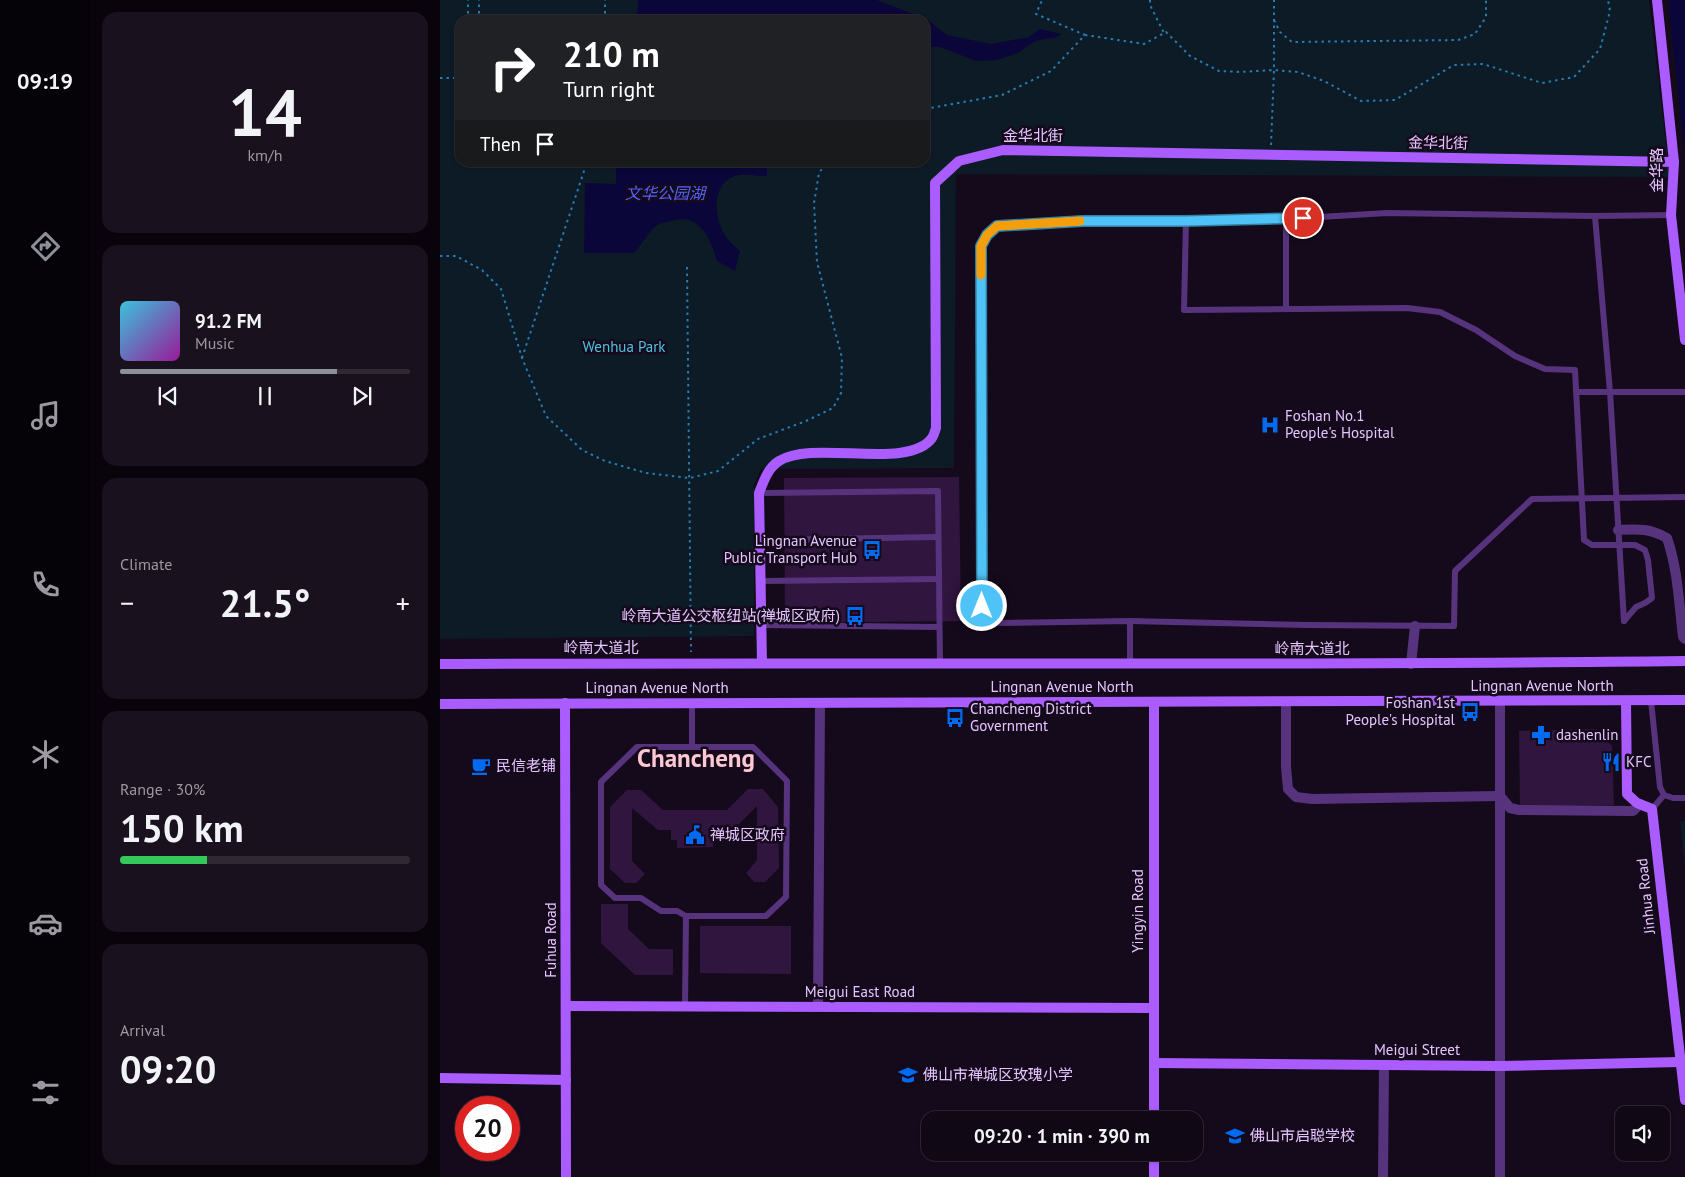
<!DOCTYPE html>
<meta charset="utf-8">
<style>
:root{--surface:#100815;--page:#19111e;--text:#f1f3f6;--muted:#9c9aa0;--line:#302934;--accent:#8c9099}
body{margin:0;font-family:"PT Sans","Noto Sans SC",sans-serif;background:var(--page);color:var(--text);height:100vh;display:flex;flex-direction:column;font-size:19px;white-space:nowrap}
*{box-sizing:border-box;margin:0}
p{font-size:16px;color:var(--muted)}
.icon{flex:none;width:28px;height:28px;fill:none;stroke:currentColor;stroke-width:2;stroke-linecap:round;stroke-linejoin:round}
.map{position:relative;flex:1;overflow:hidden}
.panel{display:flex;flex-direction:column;gap:12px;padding:12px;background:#09040c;width:350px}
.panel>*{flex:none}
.top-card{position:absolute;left:15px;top:15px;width:475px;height:152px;border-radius:15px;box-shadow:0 1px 4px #0004,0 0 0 1px var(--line);background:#202124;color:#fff;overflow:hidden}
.fabs{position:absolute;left:1175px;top:1106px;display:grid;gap:10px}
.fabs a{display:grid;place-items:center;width:55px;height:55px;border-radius:10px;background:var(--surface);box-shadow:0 1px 4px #0004,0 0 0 1px var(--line);font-size:25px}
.speed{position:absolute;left:15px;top:1096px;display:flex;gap:10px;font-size:25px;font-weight:700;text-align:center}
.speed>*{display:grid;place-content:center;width:65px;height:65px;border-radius:50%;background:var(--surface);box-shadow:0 1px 4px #0004,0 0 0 1px var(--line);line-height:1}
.speed .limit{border:8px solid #d22;background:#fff;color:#111}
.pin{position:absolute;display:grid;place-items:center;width:42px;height:42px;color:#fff;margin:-21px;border:2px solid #fff;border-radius:50%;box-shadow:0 1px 5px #0007}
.me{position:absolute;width:55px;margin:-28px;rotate:0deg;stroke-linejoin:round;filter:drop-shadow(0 0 4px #0008)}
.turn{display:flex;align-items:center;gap:18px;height:105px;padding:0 25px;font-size:22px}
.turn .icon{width:65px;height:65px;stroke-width:2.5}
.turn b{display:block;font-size:35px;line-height:42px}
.then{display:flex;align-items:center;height:48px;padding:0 25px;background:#0003;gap:10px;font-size:19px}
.big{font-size:38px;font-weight:600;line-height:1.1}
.panel .card{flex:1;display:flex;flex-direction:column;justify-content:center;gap:8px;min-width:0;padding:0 18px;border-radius:15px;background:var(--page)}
.panel .dial{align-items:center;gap:0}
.dial b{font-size:65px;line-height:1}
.song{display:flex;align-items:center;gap:15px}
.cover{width:60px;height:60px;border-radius:8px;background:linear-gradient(135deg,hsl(190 70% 55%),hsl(300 70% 35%))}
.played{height:5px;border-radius:2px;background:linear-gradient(90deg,var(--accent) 75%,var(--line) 75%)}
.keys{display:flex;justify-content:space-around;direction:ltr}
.heat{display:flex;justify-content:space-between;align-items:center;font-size:28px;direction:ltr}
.charge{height:8px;border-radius:4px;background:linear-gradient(90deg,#34c759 30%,var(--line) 0)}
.trip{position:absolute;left:481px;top:1111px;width:282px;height:50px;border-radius:15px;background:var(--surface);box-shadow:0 1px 4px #0004,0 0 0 1px var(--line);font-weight:600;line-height:50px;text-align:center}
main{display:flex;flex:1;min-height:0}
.dock{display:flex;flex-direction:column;width:90px;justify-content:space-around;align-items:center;background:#060308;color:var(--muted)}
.dock .icon{width:35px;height:35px}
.dock .active{color:var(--accent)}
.dock b{font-size:22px;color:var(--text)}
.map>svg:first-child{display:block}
.green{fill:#0d1b26;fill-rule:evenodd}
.water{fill:#0b0639}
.building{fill:#30153e}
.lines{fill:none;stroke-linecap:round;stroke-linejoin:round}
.path{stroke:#277bb1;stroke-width:2;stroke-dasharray:2.5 4;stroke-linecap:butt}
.lane{stroke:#57337d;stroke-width:6}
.street{stroke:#57337d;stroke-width:10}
.secondary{stroke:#aa5cff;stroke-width:10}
.route-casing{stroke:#337fa1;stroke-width:12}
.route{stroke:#4fc3f7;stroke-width:9}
.slow{stroke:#f59e0b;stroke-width:9}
.labels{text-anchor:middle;stroke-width:5;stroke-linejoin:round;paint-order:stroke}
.street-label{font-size:15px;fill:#e6c5ff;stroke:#150a1c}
.park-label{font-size:15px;fill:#4dc4e3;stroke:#150a1c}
.poi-label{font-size:15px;fill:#e6c5ff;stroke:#150a1c;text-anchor:start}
.water-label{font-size:16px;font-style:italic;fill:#5361ff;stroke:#150a1c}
.town-label{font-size:25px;font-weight:bold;fill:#ffc7d1;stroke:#150a1c}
</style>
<main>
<nav class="dock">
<b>09:19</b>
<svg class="icon active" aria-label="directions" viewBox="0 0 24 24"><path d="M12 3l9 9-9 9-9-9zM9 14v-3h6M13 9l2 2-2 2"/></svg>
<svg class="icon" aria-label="music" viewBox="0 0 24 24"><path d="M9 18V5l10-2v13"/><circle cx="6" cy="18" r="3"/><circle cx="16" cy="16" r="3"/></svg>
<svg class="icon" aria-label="phone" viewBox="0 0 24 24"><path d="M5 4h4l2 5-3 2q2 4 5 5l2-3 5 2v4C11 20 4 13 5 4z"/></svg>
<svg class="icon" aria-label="climate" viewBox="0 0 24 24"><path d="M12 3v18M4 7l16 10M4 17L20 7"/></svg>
<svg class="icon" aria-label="car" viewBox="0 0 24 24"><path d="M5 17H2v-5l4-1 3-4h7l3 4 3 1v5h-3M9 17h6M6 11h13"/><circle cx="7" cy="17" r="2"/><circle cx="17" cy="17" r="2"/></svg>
<svg class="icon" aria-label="filters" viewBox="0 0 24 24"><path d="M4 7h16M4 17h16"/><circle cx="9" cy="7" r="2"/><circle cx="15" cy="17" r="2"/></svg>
</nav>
<section class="panel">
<div class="card dial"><b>14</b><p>km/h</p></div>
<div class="card">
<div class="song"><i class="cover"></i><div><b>91.2 FM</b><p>Music</p></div></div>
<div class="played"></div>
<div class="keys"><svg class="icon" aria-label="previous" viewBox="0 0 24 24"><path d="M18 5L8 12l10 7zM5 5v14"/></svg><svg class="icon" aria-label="pause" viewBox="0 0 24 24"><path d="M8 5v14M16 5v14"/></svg><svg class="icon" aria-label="next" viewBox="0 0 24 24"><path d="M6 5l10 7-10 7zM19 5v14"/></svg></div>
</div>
<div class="card"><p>Climate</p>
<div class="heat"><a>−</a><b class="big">21.5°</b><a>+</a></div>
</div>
<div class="card"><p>Range · 30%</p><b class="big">150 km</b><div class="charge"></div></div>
<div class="card"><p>Arrival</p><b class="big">09:20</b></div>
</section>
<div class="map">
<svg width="1245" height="1177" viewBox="0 0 1245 1177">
<rect width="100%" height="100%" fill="#150a1c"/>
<g class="green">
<path d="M 0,0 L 1209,0 L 1230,177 L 516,174 L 514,468 L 321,469 L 314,485 L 314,636 L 0,639 ZM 20,20 L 485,20 L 485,162 L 20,162 Z"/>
<path d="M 1245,821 L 1245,864 L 1240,822 Z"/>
<path d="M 562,1119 L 562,1120 L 490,1120 L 490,1152 L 563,1153 L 563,1159 L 486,1160 L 485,1120 Z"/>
</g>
<g class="water">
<path d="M 198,0 L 437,0 L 486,19 L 507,35 L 551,44 L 589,37 L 600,29 L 622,34 L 615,38 L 604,39 L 595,41 L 578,53 L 557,60 L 536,61 L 500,47 L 485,47 L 485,20 L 197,20 Z"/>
<path d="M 1228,0 L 1245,0 L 1245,156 Z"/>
<path d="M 176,163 L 327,163 L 327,176 C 318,176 304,173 295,176 C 270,185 274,219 286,237 C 290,242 295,247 300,251 L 295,271 L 277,261 C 271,240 261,215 235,220 C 229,222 221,222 216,226 C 208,233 201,245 194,253 L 144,253 L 145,183 L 176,184 Z"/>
</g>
<g class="building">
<path d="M 519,477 L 521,621 L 345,623 L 344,478 Z"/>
<path d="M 1156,729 L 1172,746 L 1174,805 L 1080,806 L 1079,731 Z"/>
<path d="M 308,789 L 323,789 L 338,807 L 339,868 L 325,882 L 314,882 L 306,873 L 317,860 L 317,806 L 293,830 L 279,830 L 279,840 L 273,840 L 273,847 L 237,848 L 237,840 L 231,840 L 231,830 L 218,830 L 192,808 L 192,861 L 205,874 L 196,883 L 185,883 L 170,869 L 170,807 L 187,790 L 201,790 L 223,810 L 287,810 Z"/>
<path d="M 161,904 L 188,904 L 188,929 L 209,949 L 233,949 L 233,975 L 195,975 L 161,943 Z"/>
<path d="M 260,926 L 351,926 L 351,974 L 260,973 Z"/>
</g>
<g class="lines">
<g class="path">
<path d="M 710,0 L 710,5 L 724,33"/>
<path d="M 28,20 L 28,0"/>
<path d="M 39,20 L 39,0"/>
<path d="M 165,20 L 165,0"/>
<path d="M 834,20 L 840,32 L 852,42 L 1018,40 L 1035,34 L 1046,17 L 1046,0"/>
<path d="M 645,35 L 704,44 L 726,32 L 750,56 L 779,71 L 801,72 L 834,70 L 858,72 L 884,81 L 921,101 L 955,100 L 1014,65 L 1043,64 L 1102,83 L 1134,77 L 1160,49 L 1170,11 L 1168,0"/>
<path d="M 0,78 L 20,78"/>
<path d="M 485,109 L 562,95 L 611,71 L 645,35 L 596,14 L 602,0"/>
<path d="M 831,145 L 834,70 L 834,0"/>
<path d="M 0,256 L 16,256 L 42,270 L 61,289 L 82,358 L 106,416 L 142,450 L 165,461 L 206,473 L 250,478 L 278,471 L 318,439 L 366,421 L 393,408 L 401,393 L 402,358 L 377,262 L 374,203 L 379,173 L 387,162"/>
<path d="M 247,267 L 251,652"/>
<path d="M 82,358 L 147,162"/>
</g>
<g class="lane">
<path d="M 1155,216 L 1170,392 L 1184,621"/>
<path d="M 846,219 L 846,309"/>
<path d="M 746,221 L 744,310 L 967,308 L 1000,312 L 1036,330 L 1075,356 L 1105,369 L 1135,370 L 1144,540 L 1152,545 L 1195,545 L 1205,550 L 1208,560 L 1212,598 L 1205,603 L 1196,607 L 1184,621"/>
<path d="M 1136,392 L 1245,392"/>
<path d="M 319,493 L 498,491 L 500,664"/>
<path d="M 320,540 L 498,537"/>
<path d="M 321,581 L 499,579"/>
<path d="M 690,621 L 867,625 L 1014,626 L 1015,571 L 1092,499 L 1245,497"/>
<path d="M 321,625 L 499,627"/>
<path d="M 690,664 L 690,621 L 558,623 L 547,618 L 542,606 L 541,246 L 547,235 L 557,226 L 643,221 L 846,219 L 947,213 L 1155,216 L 1231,215"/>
<path d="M 1211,701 L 1220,787 L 1224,795 L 1233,798 L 1245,798"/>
<path d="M 252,703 L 252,747"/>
<path d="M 197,747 L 313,747 L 347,781 L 346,897 L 326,916 L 246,916 L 237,911 L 221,911 L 201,898 L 175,898 L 161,885 L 161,782 Z"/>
<path d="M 1212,809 L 1224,795"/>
<path d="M 245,1006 L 246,916"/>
</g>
<g class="street">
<path d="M 1178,530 C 1199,529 1209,528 1227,538 C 1238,570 1239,604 1243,637 L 1245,639"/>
<path d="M 971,664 L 975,626"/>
<path d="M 846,702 L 846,767 L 848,789 L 856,797 L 872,799 L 1060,796"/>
<path d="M 1060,796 L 1070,808 L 1079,810 L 1193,811 L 1200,804"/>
<path d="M 378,1007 L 380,703"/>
<path d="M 943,1177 L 944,1065"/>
<path d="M 1060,1177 L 1060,701"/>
</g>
<g class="secondary">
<path d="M 1217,0 L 1234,162 L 1231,215 L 1245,340"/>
<path d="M 322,663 L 319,493 C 324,480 328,468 339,461 C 374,439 468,471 492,438 C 494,435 495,431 496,428 L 495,183 L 519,161 L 563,150 L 1234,162"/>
<path d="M 0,664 C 415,662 830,666 1245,661"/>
<path d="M 1186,701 L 1187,794 L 1197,803 L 1212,809 L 1245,1100"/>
<path d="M 125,703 L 126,1177"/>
<path d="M 0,704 L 1245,700"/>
<path d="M 126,1006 L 713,1008"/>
<path d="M 714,1063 L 1060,1066 L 1240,1062"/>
<path d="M 0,1078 L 126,1080"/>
<path d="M 714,1120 L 714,702"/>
<path d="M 714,1152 L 714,1177"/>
</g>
</g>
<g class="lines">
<g class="route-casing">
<path id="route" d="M 542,606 L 541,246 L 547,235 L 557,226 L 643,221 L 746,221 L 863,218"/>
</g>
<use href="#route" class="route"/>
<path class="slow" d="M 541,275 L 541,246 L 547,235 L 557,226 L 640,221"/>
</g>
<defs>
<g id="hospital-bare" transform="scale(1.5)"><path d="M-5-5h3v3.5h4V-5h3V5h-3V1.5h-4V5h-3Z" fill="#006bf0" stroke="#150a1c" stroke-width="2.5" paint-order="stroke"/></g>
<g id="bus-bare" transform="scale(1.5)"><path d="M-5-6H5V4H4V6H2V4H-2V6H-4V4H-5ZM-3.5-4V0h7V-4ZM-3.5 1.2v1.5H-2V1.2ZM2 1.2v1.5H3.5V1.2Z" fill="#006bf0" stroke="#150a1c" stroke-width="2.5" paint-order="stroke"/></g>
<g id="pharmacy-bare" transform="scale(1.5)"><path d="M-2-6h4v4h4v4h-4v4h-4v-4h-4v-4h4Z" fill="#006bf0" stroke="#150a1c" stroke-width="2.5" paint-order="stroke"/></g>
<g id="restaurant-bare" transform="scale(1.5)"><path d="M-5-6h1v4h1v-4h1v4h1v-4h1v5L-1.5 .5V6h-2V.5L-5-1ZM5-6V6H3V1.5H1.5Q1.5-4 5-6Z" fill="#006bf0" stroke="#150a1c" stroke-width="2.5" paint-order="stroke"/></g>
<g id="cafe-bare" transform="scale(1.5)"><path d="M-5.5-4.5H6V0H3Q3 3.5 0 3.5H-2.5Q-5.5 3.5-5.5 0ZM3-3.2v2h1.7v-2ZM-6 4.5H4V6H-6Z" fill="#006bf0" stroke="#150a1c" stroke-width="2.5" paint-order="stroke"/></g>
<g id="civic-bare" transform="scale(1.5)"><path d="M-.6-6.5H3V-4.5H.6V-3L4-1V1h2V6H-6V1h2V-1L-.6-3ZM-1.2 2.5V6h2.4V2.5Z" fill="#006bf0" stroke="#150a1c" stroke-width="2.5" paint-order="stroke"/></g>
<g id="school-bare" transform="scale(1.5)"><path d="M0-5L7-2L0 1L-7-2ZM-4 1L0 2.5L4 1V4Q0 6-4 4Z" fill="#006bf0" stroke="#150a1c" stroke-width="2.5" paint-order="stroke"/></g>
</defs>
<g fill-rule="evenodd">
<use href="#hospital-bare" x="830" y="425"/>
<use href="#bus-bare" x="432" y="550"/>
<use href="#bus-bare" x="415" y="616"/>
<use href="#bus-bare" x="1030" y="712"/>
<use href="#bus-bare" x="515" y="718"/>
<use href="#pharmacy-bare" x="1101" y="735"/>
<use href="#restaurant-bare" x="1171" y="762"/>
<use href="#cafe-bare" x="41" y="766"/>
<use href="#civic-bare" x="255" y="835"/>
<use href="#school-bare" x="468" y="1075"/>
<use href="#school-bare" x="795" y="1136"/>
</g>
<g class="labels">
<g class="street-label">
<text x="593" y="141">金华北街</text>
<text transform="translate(998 143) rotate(1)" y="5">金华北街</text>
<text transform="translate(1217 170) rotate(-90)" y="5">金华路</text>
<text x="161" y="653">岭南大道北</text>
<text x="872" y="654">岭南大道北</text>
<text x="1102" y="691">Lingnan Avenue North</text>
<text x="622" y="692">Lingnan Avenue North</text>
<text x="217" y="693">Lingnan Avenue North</text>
<text transform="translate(1206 896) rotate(-96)" y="5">Jinhua Road</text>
<text transform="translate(698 911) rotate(-90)" y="5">Yingyin Road</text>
<text transform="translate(111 940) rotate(-90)" y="5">Fuhua Road</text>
<text x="420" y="997">Meigui East Road</text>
<text x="977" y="1055">Meigui Street</text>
</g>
<g class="park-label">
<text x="184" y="352">Wenhua Park</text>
</g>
<g class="poi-label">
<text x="845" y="421">Foshan No.1<tspan x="845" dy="17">People's Hospital</tspan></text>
<text x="417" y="546" text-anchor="end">Lingnan Avenue<tspan x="417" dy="17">Public Transport Hub</tspan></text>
<text x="400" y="621" text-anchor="end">岭南大道公交枢纽站(禅城区政府)</text>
<text x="1015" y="708" text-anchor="end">Foshan 1st<tspan x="1015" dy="17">People's Hospital</tspan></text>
<text x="530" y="714">Chancheng District<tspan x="530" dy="17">Government</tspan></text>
<text x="1116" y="740">dashenlin</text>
<text x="1186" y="767">KFC</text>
<text x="56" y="771">民信老铺</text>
<text x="270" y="840">禅城区政府</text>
<text x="483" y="1080">佛山市禅城区玫瑰小学</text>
<text x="810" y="1141">佛山市启聪学校</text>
</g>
<g class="water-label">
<text x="225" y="199">文华公园湖</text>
</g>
<g class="town-label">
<text x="256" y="767">Chancheng</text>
</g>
</g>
</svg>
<div class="fabs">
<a><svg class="icon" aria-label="sound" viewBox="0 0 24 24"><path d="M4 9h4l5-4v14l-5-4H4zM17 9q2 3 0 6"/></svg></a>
</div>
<div class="speed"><div class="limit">20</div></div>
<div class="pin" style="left:863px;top:218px;background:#d93025"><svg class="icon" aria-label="arrive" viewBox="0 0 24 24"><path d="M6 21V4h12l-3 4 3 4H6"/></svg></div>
<svg class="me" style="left:542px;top:606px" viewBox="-20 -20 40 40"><circle r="17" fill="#4fc3f7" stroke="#fff" stroke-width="3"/><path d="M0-11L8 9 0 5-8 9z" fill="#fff"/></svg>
<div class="trip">09:20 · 1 min · 390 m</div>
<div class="top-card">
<div class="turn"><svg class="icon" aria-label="right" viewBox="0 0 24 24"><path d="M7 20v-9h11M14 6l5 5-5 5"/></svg><div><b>210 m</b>Turn right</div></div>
<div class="then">Then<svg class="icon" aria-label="arrive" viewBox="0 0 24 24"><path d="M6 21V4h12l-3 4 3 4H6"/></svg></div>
</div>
</div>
</main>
